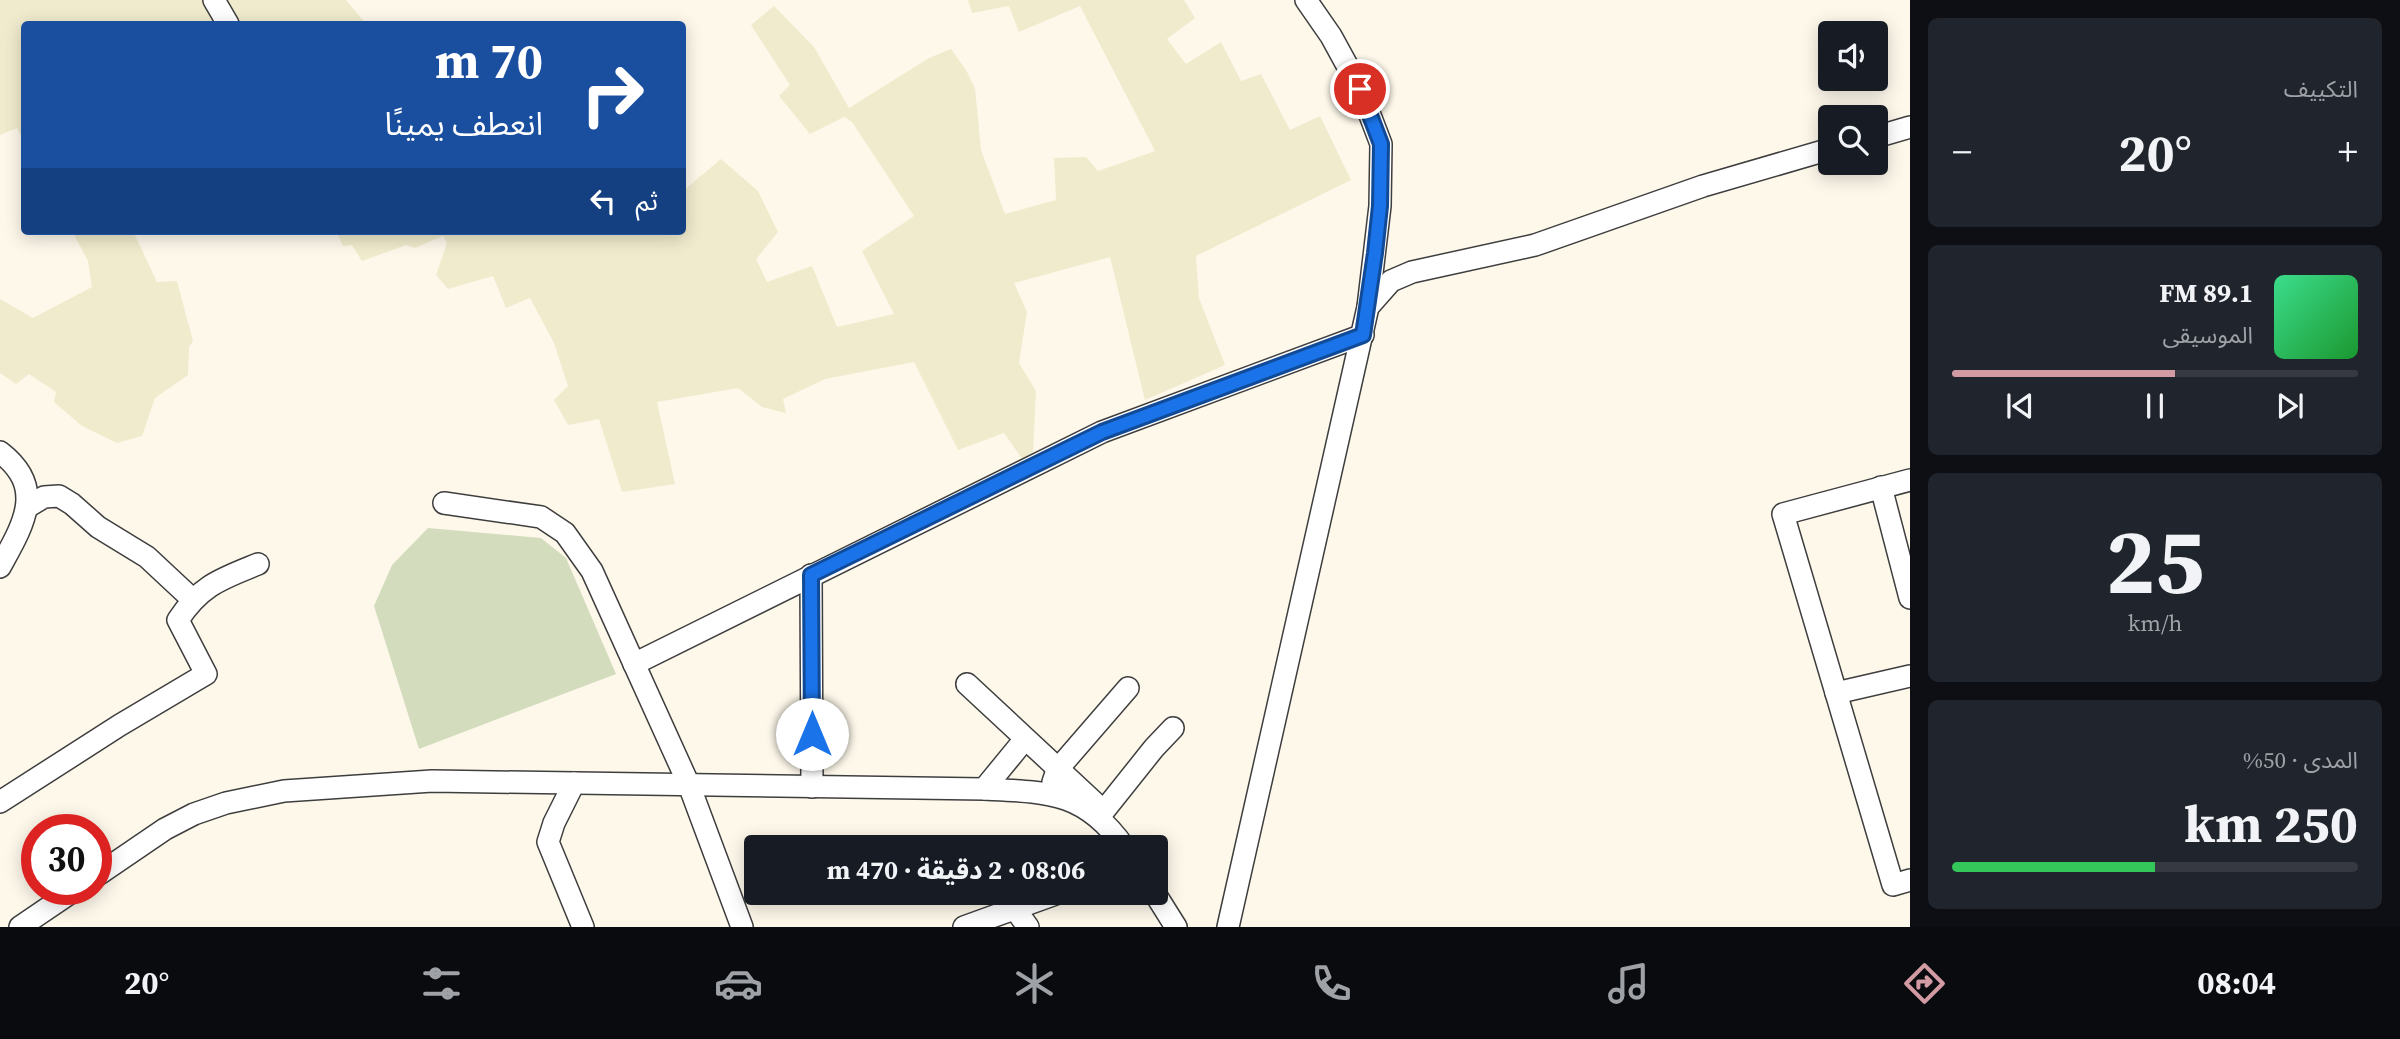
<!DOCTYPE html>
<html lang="ar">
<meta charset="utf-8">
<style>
:root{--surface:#171b24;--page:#20242c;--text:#f1f3f6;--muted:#9ea1a6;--line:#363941;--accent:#d29ba3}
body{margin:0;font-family:"Source Serif 4","Noto Sans Arabic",serif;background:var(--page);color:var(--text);direction:rtl;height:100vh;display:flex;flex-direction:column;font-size:26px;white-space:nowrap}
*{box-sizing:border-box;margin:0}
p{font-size:23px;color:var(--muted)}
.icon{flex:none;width:38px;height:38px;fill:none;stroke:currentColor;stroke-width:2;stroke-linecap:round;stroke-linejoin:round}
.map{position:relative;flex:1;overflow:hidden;direction:ltr}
.drawer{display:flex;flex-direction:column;gap:18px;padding:18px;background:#0d0f14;width:490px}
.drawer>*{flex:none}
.top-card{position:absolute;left:21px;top:21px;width:665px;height:214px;border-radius:7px;box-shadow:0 4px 18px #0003;direction:rtl;background:#1a4fa0;color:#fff;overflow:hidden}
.buttons{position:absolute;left:1818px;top:21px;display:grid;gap:14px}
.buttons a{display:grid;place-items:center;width:70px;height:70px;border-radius:7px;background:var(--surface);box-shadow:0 4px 18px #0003;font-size:35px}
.speed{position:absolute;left:21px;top:814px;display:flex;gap:14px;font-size:35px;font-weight:700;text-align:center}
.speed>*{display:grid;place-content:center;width:91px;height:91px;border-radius:50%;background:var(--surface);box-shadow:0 4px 18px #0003;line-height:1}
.speed .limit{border:10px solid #d22;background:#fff;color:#111}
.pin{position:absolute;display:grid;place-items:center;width:60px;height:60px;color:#fff;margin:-30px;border:4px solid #fff;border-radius:50%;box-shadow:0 2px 7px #0007}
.me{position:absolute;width:77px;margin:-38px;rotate:0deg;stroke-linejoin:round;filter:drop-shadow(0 0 5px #0008)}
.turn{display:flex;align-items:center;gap:24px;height:147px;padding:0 28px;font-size:32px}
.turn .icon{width:91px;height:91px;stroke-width:2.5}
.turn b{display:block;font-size:49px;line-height:60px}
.then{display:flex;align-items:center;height:66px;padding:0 28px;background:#0003;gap:14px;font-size:26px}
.big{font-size:52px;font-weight:700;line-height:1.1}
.drawer .card{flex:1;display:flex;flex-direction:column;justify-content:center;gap:10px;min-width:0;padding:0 24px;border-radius:10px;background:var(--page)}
.drawer .dial{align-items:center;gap:0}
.dial b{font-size:91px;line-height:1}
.song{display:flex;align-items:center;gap:21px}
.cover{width:84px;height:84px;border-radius:10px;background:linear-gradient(135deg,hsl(150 70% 55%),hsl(130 70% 35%))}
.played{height:7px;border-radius:4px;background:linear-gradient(90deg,var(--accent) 55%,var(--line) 55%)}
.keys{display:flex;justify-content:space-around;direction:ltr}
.heat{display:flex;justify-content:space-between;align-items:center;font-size:38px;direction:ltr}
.charge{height:10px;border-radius:5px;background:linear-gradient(90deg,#34c759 50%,var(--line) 0)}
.trip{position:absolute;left:744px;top:835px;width:424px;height:70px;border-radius:7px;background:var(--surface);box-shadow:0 4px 18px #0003;font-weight:700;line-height:70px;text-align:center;direction:rtl}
.menu{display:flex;height:112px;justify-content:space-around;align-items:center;background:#090b0e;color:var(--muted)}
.menu .icon{width:49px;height:49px}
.menu .current{color:var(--accent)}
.menu b{font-size:32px;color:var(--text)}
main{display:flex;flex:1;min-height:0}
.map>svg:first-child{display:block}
.farmland{fill:#f0ebcd}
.cemetery{fill:#d4dcbe}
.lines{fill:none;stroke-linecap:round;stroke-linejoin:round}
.minor-casing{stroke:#3e3e3e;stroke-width:24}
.minor{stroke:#fff;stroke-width:21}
.route-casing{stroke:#114b97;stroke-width:18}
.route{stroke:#1a73e8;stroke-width:12}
</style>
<main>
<section class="drawer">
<div class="card"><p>التكييف</p>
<div class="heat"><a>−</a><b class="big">20°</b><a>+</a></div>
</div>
<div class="card">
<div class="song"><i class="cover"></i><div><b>89.1 FM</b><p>الموسيقى</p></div></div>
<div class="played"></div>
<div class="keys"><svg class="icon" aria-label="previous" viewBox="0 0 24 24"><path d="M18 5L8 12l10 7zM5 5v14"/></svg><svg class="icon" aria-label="pause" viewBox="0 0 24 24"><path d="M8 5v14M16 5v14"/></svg><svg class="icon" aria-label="next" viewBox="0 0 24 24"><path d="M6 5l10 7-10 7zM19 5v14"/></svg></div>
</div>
<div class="card dial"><b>25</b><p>km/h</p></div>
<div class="card"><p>المدى · 50%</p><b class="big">250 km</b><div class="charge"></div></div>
</section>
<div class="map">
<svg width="1910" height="927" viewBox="0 0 1910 927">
<rect width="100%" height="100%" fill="#fdf8ea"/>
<g class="farmland">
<path d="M 0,0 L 346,0 L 366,24 L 24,24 L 24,142 L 17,128 L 0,135 Z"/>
<path d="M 968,0 L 1184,0 L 1195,18 L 1167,39 L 1186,64 L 1221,42 L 1241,81 L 1261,74 L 1290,130 L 1320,116 L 1351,180 L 1196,256 L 1199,298 L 1225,365 L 1145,400 L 1110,257 L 1014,283 L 1027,312 L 1019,363 L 1036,391 L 1033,452 L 1023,460 L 1004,433 L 958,450 L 914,362 L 825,379 L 783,399 L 786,413 L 762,407 L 738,388 L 657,402 L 675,484 L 622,492 L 599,419 L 568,425 L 554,400 L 568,386 L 554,343 L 530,298 L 506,308 L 493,276 L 448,289 L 436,275 L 447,243 L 443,236 L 415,248 L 406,245 L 362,261 L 352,245 L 343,246 L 336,231 L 682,231 L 683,191 L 721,159 L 758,191 L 778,232 L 756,259 L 767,282 L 812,266 L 837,327 L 894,314 L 862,251 L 914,216 L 852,122 L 844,117 L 810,134 L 779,96 L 790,85 L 751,25 L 774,6 L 814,47 L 849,108 L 929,58 L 951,49 L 966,70 L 975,88 L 981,150 L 1005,214 L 1056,200 L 1054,158 L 1086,157 L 1098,171 L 1155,151 L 1080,6 L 1019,32 L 1009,6 L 972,13 Z"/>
<path d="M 72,231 L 133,231 L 157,282 L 177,281 L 193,341 L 189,347 L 188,375 L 155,398 L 142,436 L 117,443 L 82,426 L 54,402 L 56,392 L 29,374 L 16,384 L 0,373 L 0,299 L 33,318 L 92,287 L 88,261 Z"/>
</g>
<path class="cemetery" d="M 428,528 L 541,538 L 566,558 L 616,674 L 419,749 L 374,606 L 392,565 Z"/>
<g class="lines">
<g class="minor-casing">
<g id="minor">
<path d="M 214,0 L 228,24"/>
<path d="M 1306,0 L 1331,36 L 1360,89 L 1381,144 L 1380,206 L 1368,307"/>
<path d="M 1876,137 L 1910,127"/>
<path d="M 0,452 C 47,488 23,525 0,567"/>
<path d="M 1910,480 L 1783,514 L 1893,885 L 1910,880"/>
<path d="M 1881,487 L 1910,598"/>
<path d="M 444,503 L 541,517 L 565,533 L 592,571 L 689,785 L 742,927"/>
<path d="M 29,506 L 44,497 L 59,496 L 72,504 L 98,527 L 147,557 L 192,599"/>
<path d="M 811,575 L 812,787"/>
<path d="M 634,664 L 1102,432 L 1363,335"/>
<path d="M 967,684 L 1097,805"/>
<path d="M 1836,693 L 1910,676"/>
<path d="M 1053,782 L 1057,770 L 1128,688"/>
<path d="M 574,783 L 554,823 L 548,842 L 583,927"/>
<path d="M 984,789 L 1025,739"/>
<path d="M 0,802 L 120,725 L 206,674 L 178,620 C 201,585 221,579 258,564"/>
<path d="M 1099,817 L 1154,748 L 1173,728"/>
<path d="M 96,876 L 165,829 L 194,814 L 226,803 L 284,791 L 432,781 L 984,789 C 1046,792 1085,791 1124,847"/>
<path d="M 1154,892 L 1176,927"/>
<path d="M 1015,909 L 1028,927"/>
<path d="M 20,927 L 76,889"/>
<path d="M 964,927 L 1061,892"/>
<path d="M 1228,927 L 1368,307 L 1391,281 L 1412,272 L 1535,245 L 1703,186 L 1830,149"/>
</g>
</g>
<use href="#minor" class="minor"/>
</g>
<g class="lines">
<g class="route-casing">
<path id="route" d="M 812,734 L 811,575 L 1102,432 L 1363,335 L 1375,253 L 1380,206 L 1381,144 L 1360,89"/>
</g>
<use href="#route" class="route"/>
</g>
</svg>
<div class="buttons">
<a><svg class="icon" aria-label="sound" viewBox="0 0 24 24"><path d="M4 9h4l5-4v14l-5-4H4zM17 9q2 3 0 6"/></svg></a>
<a><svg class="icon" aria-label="search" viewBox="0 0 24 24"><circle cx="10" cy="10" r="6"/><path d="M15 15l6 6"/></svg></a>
</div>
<div class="speed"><div class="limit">30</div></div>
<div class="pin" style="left:1360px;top:89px;background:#d93025"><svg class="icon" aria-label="arrive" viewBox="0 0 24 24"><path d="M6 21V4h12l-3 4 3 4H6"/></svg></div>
<svg class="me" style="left:812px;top:734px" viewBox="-20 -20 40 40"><circle r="19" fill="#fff"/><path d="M0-13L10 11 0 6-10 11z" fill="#1a73e8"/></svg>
<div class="trip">08:06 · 2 دقيقة · 470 m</div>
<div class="top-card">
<div class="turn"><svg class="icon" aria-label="right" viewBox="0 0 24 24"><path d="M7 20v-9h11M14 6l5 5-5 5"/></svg><div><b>70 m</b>انعطف يمينًا</div></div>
<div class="then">ثم<svg class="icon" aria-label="left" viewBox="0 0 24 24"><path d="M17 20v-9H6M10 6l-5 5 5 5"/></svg></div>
</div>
</div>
</main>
<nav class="menu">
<b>08:04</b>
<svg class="icon current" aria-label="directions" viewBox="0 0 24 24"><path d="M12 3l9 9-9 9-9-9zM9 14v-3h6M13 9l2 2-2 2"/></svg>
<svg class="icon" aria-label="music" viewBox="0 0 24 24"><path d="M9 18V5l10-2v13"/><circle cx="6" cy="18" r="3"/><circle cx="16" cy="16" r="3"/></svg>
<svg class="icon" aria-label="phone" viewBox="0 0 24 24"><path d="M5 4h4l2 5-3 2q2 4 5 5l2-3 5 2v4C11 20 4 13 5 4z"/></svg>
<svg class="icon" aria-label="climate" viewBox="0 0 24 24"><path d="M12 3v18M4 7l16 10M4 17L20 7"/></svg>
<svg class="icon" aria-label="car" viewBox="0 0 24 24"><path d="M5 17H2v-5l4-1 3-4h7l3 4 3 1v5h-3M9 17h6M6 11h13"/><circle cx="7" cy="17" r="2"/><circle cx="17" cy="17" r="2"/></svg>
<svg class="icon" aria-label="filters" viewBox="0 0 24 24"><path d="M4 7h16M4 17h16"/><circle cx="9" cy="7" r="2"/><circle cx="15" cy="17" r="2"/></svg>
<b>20°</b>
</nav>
